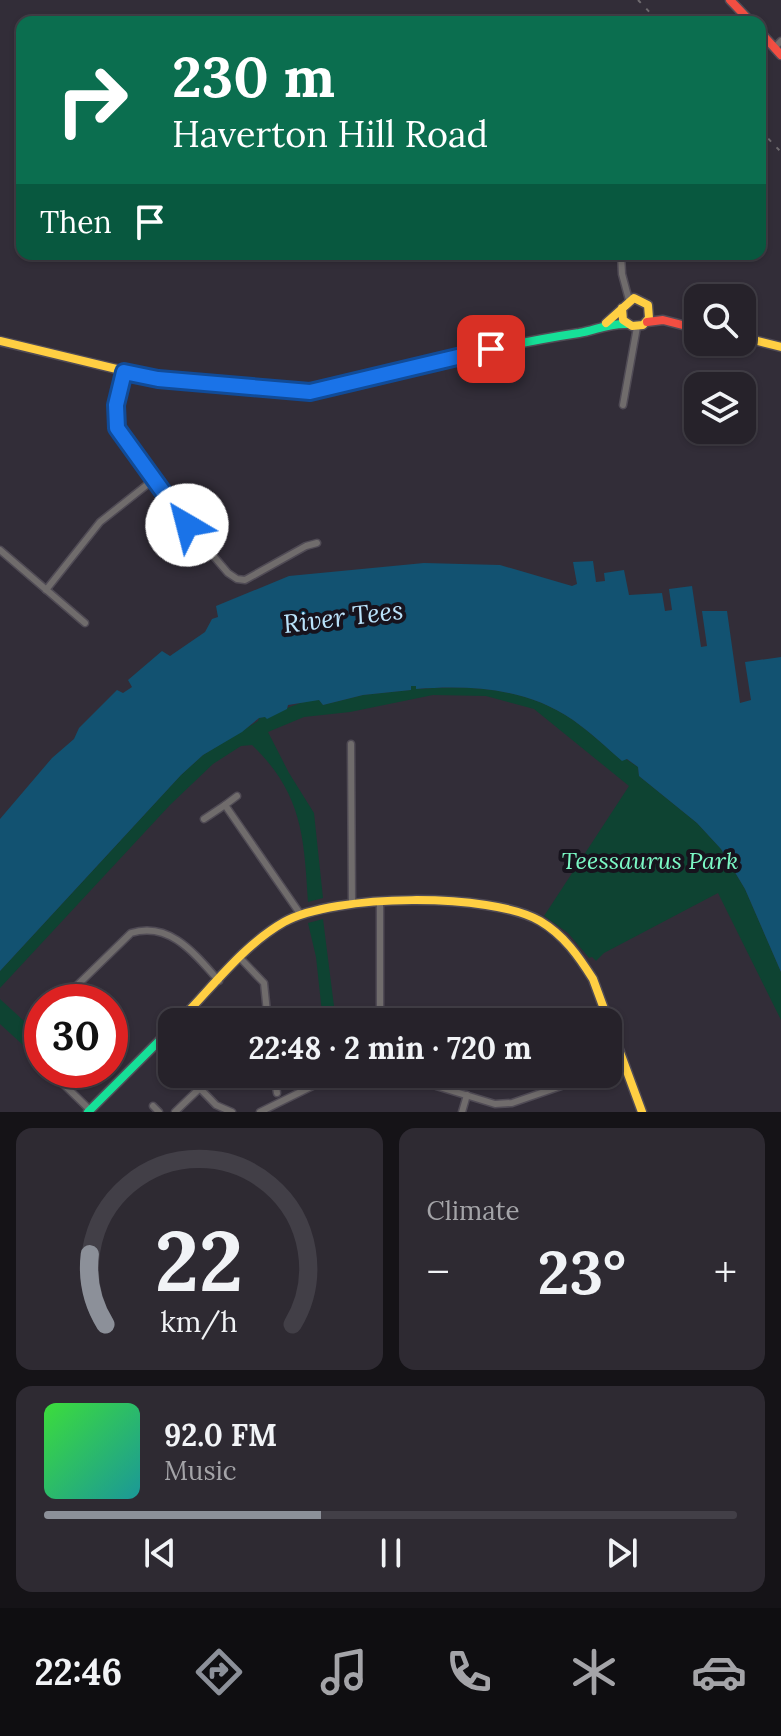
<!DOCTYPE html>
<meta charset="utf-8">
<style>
:root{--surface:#26222a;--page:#2e2a32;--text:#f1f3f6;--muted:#a4a4a8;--line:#423f47;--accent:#8c9099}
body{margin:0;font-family:Lora,serif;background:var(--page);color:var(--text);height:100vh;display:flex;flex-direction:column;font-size:30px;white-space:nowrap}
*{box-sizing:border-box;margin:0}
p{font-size:26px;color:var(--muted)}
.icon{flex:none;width:44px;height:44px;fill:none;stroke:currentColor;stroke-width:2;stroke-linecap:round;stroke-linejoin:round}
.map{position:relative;height:1112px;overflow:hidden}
.drawer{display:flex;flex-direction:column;gap:16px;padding:16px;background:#151317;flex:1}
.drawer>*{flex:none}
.guide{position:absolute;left:16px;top:16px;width:750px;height:244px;border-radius:16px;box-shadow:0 2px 6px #0004,0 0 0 2px var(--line);background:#0b6e4f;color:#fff;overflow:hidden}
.controls{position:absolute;left:684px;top:284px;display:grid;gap:16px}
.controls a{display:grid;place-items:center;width:72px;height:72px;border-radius:16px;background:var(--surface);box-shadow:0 2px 6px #0004,0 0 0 2px var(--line);font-size:40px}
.speed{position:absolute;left:24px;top:984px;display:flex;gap:16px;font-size:40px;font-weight:700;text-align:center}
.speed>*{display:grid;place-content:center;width:104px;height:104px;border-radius:50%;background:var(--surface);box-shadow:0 2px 6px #0004,0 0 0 2px var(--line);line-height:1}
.speed .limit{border:12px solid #d22;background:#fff;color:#111}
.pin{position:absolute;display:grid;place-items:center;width:68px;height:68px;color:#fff;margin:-34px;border-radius:16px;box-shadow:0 4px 12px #0006}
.me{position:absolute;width:88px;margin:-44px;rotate:323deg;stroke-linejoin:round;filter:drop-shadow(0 0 6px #0008)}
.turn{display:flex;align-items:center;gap:28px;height:168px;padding:0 24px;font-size:36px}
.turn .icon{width:104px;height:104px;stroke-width:2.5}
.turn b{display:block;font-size:56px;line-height:68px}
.then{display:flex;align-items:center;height:76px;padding:0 24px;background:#0003;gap:16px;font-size:30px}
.big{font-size:60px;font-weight:800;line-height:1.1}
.drawer .widget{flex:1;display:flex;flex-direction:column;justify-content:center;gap:12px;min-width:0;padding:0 28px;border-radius:16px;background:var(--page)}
.drawer .dial{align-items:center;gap:0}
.dial svg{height:208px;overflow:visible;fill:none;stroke:var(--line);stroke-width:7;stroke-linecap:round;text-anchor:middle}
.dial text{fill:var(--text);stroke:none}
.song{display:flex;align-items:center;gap:24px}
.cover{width:96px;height:96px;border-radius:12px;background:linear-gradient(135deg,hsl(120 70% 55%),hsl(180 70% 35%))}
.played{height:8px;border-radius:4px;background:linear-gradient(90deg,var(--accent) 40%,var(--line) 40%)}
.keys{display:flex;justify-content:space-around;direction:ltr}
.heat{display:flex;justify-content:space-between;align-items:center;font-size:44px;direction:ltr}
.drawer .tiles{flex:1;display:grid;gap:16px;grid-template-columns:1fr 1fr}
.widget:last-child{grid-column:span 2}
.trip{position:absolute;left:158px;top:1008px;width:464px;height:80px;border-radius:16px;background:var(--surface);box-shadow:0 2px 6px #0004,0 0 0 2px var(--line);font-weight:800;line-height:80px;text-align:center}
.menu{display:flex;height:128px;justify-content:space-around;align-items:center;background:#0f0e11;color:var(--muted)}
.menu .icon{width:56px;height:56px}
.menu .current{color:var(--accent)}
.menu b{font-size:36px;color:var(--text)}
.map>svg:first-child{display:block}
.green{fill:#0e4332}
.water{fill:#125271}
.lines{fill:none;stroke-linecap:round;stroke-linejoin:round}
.street-casing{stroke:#504b55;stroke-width:9}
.fast-casing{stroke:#504b55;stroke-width:11}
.slow-casing{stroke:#504b55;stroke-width:11}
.jam-casing{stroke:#504b55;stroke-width:11}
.street{stroke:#706c6c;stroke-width:6}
.fast{stroke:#16e098;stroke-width:8}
.slow{stroke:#ffcf43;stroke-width:8}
.jam{stroke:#f24e42;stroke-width:8}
.rail{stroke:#6f6b6f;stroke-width:2;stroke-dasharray:4 8;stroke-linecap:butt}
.route-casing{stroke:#114b97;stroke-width:20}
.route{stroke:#1a73e8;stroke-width:14}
.labels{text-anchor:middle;stroke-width:8;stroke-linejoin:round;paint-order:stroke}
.park-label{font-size:24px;font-style:italic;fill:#7bf9c5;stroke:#17131d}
.water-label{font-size:26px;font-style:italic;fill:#bae3fb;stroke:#17131d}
</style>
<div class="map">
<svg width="781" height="1112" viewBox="0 0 781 1112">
<rect width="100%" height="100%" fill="#322d38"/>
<g class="green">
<path d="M 411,686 L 416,686 L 417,689 C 472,685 526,688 573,720 C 590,732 606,747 621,760 L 626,759 L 638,767 L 639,776 L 697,823 L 721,849 L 745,889 L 781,972 L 781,1020 L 718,893 L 604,953 L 596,961 L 592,957 L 589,958 L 568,933 L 544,916 L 629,786 L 534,709 L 486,696 L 433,695 L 350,712 L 304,717 L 268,732 L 289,773 L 314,813 L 323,898 L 308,902 C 304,836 302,793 252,745 L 241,746 L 213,764 L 170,805 L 0,988 L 0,971 L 181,775 L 203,755 L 258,721 L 259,718 C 280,714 297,700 319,700 L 323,705 L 363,695 L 411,690 Z"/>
<path d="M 323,919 L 336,1022 L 323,1022 L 316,957 L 308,923 Z"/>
<path d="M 0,999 L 36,1032 L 35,1056 L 0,1024 Z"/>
</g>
<path class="water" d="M 593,561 L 596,582 L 605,581 L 604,573 L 624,570 L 629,595 L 662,593 L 665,611 L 672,610 L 669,589 L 692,586 L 701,647 L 707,646 L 702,611 L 727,611 L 740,703 L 751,700 L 745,662 L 781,657 L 781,972 L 745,889 L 721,849 L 697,823 L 639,776 L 638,767 L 627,759 L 622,761 C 606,747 590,732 573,720 C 526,688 472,685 416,689 L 416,686 L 411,686 L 411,690 L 363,695 L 323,705 L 319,700 L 288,705 L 287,709 L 267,719 L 265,717 L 259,718 L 242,732 L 203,755 L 181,775 L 0,971 L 0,819 L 52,758 L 74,739 L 79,728 L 117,690 L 123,693 L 132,687 L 128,680 L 162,651 L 170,656 L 205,632 L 212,619 L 218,617 L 216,606 L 289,576 L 424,563 L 500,565 L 572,586 L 577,584 L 573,562 Z"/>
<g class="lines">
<g class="street-casing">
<g id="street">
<path d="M 774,48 L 781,41"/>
<path d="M 621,254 L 622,274 L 629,300"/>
<path d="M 124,372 L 116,405 L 117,428 L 187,525 L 228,573 L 237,579 L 245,580 L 306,546 L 317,543"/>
<path d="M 623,405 L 637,327"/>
<path d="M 0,550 L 85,623"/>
<path d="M 46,590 L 100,522 L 153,480"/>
<path d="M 351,744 L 352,904"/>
<path d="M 225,805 L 237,796"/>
<path d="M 204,819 L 225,805 L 301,915"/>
<path d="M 380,904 L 380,1022"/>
<path d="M 241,959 L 264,983 L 268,1022"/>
<path d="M 60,1002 L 131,933 C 170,921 195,954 219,981"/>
<path d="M 42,1024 L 38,1031 L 42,1058"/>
<path d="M 157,1043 L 172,1059"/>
<path d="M 49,1070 L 90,1110"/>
<path d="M 608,1070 L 625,1064"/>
<path d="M 186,1074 L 216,1105 L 232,1112"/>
<path d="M 274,1074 L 277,1093"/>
<path d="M 397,1074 L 495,1104 L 512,1103 L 596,1074"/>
<path d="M 153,1106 L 159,1112"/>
<path d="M 175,1112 L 200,1088"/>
<path d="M 260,1112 L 337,1074"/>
<path d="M 462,1112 L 467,1095"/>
</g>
</g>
<g class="fast-casing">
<g id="fast">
<path d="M 398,371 C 458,357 518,342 579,333 C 596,330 609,323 627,324"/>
<path d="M 88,1112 L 172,1028"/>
</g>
</g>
<g class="slow-casing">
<g id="slow">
<path d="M 606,323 L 634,298 L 648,305 L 649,318 L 643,325 L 632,326 L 623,320 L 622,308"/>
<path d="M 742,337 L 781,347"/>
<path d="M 0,341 L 158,379 L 310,392 L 398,371"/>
<path d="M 178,1022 C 212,988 242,946 284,922 C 334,894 490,892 540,921 C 564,935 579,957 593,979 L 642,1112"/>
</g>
</g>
<g class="jam-casing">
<g id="jam">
<path d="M 730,0 L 751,22"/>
<path d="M 760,32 L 781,55"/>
<path d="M 647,322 L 663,320 L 698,329"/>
</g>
</g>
<use href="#street" class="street"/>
<use href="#fast" class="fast"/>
<use href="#slow" class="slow"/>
<use href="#jam" class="jam"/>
<g class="rail">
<path d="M 638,0 L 659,22"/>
<path d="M 760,130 L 781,152"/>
</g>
</g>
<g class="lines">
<g class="route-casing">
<path id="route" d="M 187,525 L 117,428 L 116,405 L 124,372 L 158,379 L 310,392 L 491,349"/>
</g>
<use href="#route" class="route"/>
</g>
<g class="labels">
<g class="park-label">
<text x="650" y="869">Teessaurus Park</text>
</g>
<g class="water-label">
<text transform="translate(343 617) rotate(-7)" y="9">River Tees</text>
</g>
</g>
</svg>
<div class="controls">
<a><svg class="icon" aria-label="search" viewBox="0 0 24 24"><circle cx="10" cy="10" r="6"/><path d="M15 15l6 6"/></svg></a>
<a><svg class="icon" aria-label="layers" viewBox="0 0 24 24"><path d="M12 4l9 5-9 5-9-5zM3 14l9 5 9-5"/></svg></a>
</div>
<div class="speed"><div class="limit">30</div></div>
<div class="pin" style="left:491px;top:349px;background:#d93025"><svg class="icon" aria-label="arrive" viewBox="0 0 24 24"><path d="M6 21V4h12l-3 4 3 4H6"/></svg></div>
<svg class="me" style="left:187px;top:525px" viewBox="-20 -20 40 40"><circle r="19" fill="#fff"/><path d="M0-13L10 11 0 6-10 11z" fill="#1a73e8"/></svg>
<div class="trip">22:48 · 2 min · 720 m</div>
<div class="guide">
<div class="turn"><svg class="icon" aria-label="right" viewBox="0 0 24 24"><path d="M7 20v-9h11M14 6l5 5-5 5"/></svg><div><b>230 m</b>Haverton Hill Road</div></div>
<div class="then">Then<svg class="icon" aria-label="arrive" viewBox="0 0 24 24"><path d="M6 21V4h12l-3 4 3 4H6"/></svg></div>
</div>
</div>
<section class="drawer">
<div class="tiles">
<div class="widget dial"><svg viewBox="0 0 100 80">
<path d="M14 69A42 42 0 1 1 86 69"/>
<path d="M14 69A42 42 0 0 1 8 42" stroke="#8c9099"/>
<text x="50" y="56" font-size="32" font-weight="700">22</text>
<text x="50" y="72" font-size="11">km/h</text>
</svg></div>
<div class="widget"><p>Climate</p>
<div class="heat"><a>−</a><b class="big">23°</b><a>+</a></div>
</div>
<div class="widget">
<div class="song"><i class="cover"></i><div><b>92.0 FM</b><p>Music</p></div></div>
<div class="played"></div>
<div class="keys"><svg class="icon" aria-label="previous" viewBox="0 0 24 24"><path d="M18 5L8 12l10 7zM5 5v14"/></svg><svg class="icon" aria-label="pause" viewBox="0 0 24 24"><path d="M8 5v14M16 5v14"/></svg><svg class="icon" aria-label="next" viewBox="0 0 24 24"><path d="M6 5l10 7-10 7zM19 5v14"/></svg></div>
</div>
</div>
</section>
<nav class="menu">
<b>22:46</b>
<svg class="icon current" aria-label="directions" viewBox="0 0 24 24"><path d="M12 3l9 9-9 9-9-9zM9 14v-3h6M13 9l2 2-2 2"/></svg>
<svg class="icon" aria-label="music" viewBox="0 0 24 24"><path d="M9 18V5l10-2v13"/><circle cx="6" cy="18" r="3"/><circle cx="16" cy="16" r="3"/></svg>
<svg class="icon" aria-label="phone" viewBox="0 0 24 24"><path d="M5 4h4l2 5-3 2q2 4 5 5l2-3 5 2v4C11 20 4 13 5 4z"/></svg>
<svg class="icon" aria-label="climate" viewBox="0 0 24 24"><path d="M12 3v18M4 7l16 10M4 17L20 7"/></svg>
<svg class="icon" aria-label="car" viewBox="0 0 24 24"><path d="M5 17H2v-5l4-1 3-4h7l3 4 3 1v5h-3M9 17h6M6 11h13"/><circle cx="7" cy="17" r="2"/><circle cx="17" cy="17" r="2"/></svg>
</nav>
